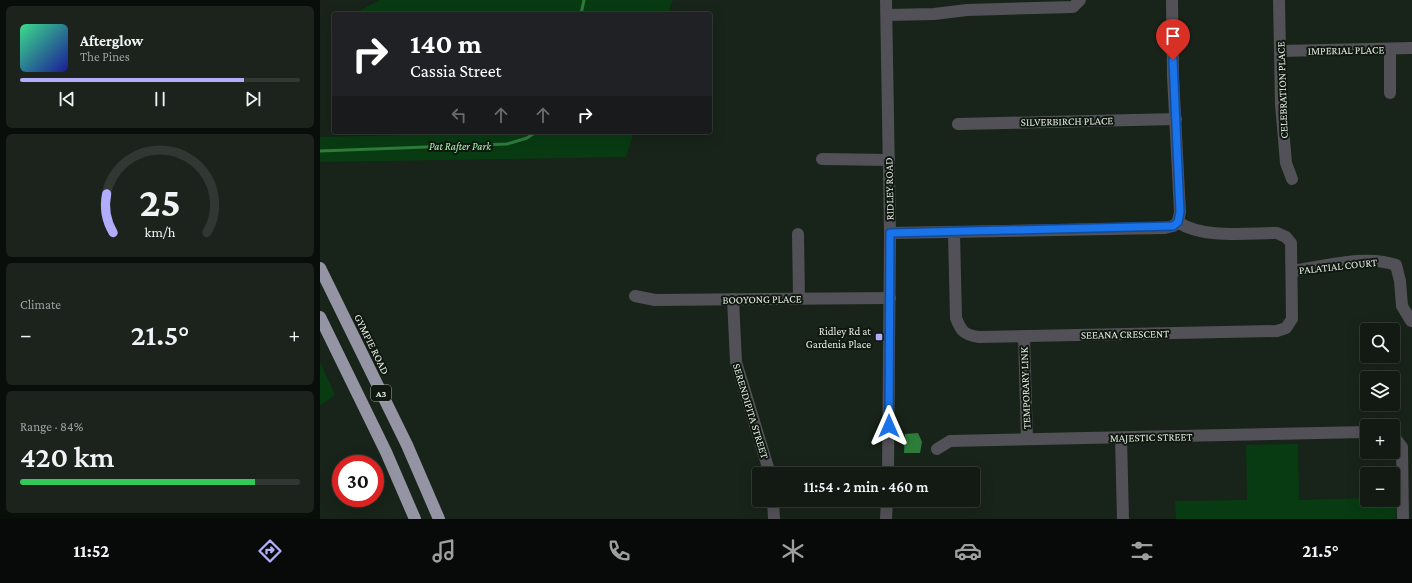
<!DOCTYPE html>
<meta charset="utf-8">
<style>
:root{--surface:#121a13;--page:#1b231c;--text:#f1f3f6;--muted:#9ca1a0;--line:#313833;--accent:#b1adfa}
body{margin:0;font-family:"Crimson Pro",serif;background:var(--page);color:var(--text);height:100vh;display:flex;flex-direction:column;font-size:15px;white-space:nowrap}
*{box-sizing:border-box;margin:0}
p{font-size:13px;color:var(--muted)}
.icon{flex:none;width:22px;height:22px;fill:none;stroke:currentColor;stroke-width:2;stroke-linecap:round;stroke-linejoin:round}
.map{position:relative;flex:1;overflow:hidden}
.details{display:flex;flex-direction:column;gap:6px;padding:6px;background:#0a0e0a;width:320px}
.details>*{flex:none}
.top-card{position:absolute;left:12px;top:12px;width:380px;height:122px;border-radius:4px;box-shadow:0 4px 16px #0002,0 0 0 1px var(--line);background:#202124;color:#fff;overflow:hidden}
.buttons{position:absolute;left:1040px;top:323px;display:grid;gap:8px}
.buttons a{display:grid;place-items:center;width:40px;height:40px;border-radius:4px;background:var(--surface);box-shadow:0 4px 16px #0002,0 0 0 1px var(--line);font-size:20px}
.speed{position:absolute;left:12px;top:455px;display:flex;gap:8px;font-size:20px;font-weight:700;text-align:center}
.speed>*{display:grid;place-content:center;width:52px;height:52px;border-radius:50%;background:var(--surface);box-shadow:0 4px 16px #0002,0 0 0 1px var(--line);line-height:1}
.speed .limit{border:6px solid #d22;background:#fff;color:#111}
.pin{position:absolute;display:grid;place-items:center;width:34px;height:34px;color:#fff;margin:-41px -17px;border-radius:50% 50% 50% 0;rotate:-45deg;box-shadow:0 0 4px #0007}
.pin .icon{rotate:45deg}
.me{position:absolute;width:44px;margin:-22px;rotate:0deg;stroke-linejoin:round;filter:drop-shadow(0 0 3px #0008)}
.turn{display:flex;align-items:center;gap:14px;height:84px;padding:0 12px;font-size:18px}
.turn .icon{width:52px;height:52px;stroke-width:2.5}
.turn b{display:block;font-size:28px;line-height:34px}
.lanes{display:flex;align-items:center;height:38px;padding:0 12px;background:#0003;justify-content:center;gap:20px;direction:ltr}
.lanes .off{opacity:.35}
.big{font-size:30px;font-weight:600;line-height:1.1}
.details .widget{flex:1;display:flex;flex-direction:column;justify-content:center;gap:6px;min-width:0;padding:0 14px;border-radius:6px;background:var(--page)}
.details .dial{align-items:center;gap:0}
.dial svg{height:104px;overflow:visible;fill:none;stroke:var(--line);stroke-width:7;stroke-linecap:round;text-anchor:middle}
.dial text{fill:var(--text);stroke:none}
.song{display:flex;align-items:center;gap:12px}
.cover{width:48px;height:48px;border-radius:6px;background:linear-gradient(135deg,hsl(150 70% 55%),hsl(240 70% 35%))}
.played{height:4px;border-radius:2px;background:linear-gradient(90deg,var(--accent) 80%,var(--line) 80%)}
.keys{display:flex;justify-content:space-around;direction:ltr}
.heat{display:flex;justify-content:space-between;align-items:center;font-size:22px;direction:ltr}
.charge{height:6px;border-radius:3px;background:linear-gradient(90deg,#34c759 84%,var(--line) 0)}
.trip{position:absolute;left:432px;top:467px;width:228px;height:40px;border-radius:4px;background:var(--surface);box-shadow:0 4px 16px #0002,0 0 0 1px var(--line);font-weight:600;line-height:40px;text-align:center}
.tabs{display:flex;height:64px;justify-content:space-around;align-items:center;background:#070a08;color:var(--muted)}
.tabs .icon{width:28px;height:28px}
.tabs .on{color:var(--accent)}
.tabs b{font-size:18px;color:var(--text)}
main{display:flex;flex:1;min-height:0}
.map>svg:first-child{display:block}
.green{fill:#083b12}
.water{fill:#2e7c3a}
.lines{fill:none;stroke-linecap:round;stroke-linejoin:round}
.stream{stroke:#2e7c3a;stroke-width:3}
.minor{stroke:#515157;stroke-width:12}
.highway{stroke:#9494a4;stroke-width:12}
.route-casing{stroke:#114b97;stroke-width:10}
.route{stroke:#1a73e8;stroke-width:7}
.poi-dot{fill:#b1adfa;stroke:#0f1910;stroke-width:1.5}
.labels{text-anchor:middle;stroke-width:4;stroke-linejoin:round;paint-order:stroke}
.shield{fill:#0f1910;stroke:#a3aba4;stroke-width:1}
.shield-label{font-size:10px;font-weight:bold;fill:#e3eae3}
.street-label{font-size:11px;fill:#e3eae3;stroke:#0f1910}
.park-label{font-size:11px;font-style:italic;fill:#adfbb2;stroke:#0f1910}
.poi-label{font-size:11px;fill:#e3eae3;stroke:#0f1910;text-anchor:end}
</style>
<main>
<section class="details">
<div class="widget">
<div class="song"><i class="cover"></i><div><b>Afterglow</b><p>The Pines</p></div></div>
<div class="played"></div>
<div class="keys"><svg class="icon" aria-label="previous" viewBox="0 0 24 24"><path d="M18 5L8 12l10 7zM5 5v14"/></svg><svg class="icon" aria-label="pause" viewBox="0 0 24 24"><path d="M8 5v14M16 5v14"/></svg><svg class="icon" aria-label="next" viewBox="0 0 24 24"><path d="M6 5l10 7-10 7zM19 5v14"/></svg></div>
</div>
<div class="widget dial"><svg viewBox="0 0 100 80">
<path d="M14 69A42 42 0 1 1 86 69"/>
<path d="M14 69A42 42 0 0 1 9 39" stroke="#b1adfa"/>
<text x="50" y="56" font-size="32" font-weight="700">25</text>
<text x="50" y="72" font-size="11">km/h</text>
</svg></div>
<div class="widget"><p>Climate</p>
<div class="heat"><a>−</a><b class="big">21.5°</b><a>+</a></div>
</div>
<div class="widget"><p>Range · 84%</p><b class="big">420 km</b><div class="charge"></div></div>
</section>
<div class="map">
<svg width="1092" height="519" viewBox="0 0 1092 519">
<rect width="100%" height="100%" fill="#182319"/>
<g class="green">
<path d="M 60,0 L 353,0 L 348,14 L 33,14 Z"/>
<path d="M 124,132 L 314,132 L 306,157 L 0,162 L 0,137 L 123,134 Z"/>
<path d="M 0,362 L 15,395 L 0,406 Z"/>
<path d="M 978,444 L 979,500 L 1047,498 L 1047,500 L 1073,500 L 1073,498 L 1075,498 L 1076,519 L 856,519 L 855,501 L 927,500 L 926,445 Z"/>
</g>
<path class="water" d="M 598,433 L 602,442 L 600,453 L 584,453 L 585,434 Z"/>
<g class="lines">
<g class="stream">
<path d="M 261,14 L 264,0"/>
<path d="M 0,151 L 187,144 L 207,138 L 216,132"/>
</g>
<g class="minor">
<path d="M 566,0 L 570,233 L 568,474"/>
<path d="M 852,0 L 853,76 L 860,212 L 858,222"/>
<path d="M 959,0 L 961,104 L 966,163 L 972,179"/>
<path d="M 567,15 L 614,14 L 647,10 L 753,7 L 760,0"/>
<path d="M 1070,49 L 1070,93"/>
<path d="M 960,51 L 1092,48"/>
<path d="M 638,124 L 856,119"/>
<path d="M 502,159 L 569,160"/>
<path d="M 570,233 L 845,228 L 853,226 L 858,222 C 882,239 928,233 957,233 L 966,237 L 971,243 L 972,319 L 966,328 L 957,331 L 659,337 C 644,335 641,331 636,318 L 634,233"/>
<path d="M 478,234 L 479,298"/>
<path d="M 972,271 C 1003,267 1046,254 1076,265 L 1080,281 L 1082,306 L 1091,321"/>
<path d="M 315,296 L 335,300 L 570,298"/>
<path d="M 413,299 L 416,362 L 450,474"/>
<path d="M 704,337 L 707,439"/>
<path d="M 1073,435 L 1082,447 L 1083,519"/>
<path d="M 801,438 L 803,519"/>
<path d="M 617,449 L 630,441 L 1047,432"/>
<path d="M 453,500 L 454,519"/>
<path d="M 566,519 L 567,500"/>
</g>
<g class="highway">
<path d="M 0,268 L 87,445 L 119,519"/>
<path d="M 0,317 L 66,452 L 95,519"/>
</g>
</g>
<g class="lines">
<g class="route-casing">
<path id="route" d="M 569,426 L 570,233 L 853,226 L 858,222 L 860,212 L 853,60"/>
</g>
<use href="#route" class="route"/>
</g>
<rect class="poi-dot" x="555" y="333" width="8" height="8" rx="2"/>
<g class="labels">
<rect class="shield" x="51" y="385" width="20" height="16" rx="3"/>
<g class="shield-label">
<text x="61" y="397">A3</text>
</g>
<g class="street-label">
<text transform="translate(1026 50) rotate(-1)" y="4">IMPERIAL PLACE</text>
<text transform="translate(962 90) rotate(-92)" y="4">CELEBRATION PLACE</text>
<text transform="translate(747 121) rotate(-1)" y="4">SILVERBIRCH PLACE</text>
<text transform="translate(569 189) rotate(-91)" y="4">RIDLEY ROAD</text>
<text transform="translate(1018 266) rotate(-6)" y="4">PALATIAL COURT</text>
<text transform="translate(442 299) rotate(-1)" y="4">BOOYONG PLACE</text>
<text transform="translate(805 334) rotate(-1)" y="4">SEEANA CRESCENT</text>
<text transform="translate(52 344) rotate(64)" y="4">GYMPIE ROAD</text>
<text transform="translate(705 388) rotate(-92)" y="4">TEMPORARY LINK</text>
<text transform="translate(431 411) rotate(73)" y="4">SERENDIPITA STREET</text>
<text transform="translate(831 437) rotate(-1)" y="4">MAJESTIC STREET</text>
</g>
<g class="park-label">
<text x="140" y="150">Pat Rafter Park</text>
</g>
<g class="poi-label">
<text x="551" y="335">Ridley Rd at<tspan x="551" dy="13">Gardenia Place</tspan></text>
</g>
</g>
</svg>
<div class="buttons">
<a><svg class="icon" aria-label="search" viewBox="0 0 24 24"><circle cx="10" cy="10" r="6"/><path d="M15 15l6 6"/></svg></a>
<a><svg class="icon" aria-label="layers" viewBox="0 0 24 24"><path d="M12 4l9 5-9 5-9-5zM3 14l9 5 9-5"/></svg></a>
<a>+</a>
<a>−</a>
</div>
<div class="speed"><div class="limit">30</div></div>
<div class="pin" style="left:853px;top:60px;background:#d93025"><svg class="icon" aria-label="arrive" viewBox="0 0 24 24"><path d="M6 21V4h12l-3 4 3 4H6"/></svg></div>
<svg class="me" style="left:569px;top:426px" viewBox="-20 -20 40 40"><path d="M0-17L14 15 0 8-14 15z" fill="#1a73e8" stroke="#fff" stroke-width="4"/></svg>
<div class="trip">11:54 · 2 min · 460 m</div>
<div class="top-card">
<div class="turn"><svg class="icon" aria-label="right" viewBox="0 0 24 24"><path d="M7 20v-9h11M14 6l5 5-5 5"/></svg><div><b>140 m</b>Cassia Street</div></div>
<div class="lanes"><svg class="icon off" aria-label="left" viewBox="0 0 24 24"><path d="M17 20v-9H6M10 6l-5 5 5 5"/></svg><svg class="icon off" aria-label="ahead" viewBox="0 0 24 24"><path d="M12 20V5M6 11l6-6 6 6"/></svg><svg class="icon off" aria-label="ahead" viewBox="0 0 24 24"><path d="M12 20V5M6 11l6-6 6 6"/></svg><svg class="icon" aria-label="right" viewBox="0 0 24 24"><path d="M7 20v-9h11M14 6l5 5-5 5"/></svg></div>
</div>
</div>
</main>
<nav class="tabs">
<b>11:52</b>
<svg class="icon on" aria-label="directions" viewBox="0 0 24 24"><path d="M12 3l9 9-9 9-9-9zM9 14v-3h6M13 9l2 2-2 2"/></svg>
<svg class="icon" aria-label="music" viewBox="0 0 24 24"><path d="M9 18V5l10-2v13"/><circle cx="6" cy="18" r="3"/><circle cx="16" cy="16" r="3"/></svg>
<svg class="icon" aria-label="phone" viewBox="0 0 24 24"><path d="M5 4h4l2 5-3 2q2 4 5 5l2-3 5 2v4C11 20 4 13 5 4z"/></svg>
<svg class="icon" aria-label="climate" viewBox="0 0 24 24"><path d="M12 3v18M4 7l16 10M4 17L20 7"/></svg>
<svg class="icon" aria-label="car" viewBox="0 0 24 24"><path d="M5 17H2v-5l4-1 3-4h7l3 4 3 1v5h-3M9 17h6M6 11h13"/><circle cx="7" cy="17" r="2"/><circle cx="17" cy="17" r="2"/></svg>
<svg class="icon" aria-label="filters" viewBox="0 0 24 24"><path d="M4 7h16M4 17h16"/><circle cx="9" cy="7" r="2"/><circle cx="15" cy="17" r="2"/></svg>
<b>21.5°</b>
</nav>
